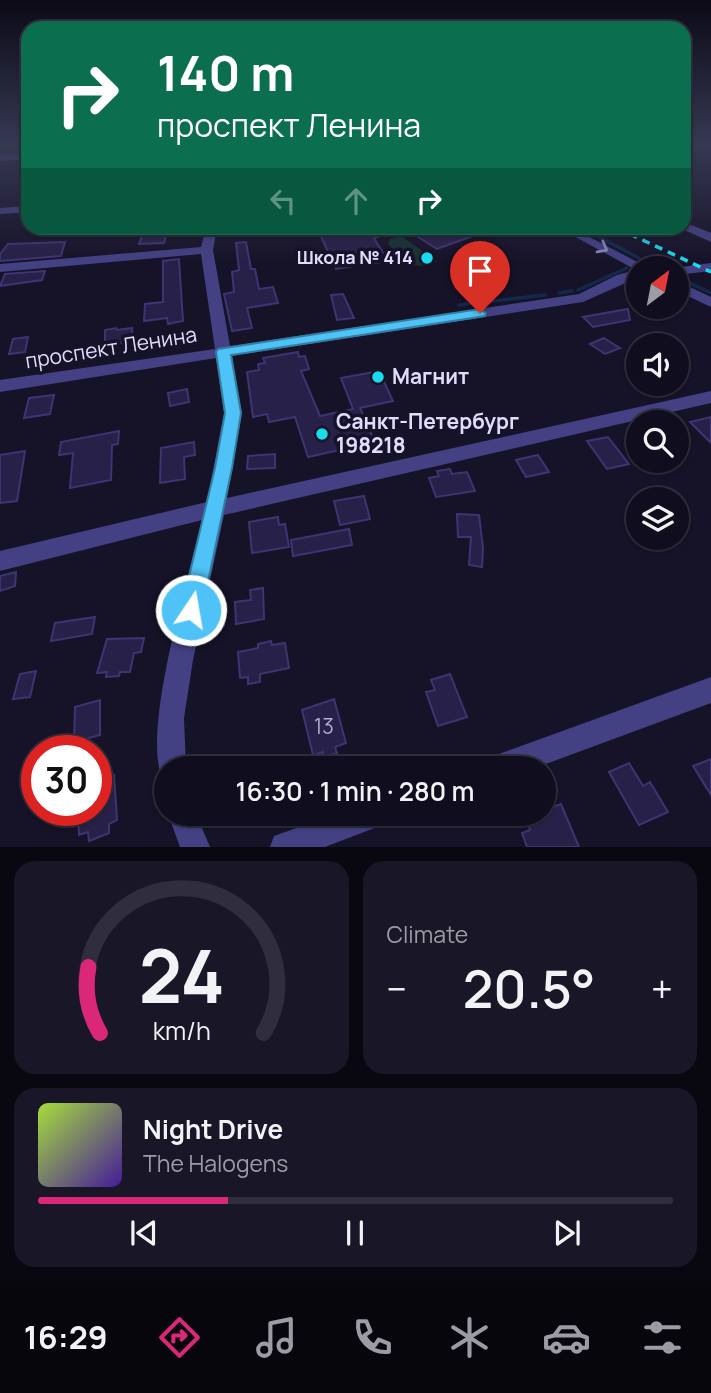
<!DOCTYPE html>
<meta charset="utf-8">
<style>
:root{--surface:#100e1e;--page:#191727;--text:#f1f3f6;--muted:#9c9ca4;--line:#302e3c;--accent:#db2777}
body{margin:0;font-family:Manrope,sans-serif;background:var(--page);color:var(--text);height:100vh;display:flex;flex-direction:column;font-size:26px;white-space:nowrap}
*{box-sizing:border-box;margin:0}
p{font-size:23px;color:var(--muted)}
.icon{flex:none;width:38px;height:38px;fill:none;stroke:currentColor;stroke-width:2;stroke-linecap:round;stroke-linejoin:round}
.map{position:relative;height:847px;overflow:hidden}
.side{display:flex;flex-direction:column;gap:14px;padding:14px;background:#090810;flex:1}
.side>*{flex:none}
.guide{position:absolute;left:21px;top:21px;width:670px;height:214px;border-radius:21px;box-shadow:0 2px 5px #0004,0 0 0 2px var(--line);background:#0b6e4f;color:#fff;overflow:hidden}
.needle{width:46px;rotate:32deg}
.tools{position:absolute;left:626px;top:256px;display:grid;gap:14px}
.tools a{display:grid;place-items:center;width:63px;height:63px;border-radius:50%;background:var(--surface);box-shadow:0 2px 5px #0004,0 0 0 2px var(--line);font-size:35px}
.speed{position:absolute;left:21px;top:735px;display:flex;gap:14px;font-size:35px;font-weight:700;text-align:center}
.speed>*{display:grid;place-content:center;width:91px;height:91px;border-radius:50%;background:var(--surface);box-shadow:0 2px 5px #0004,0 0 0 2px var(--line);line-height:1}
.speed .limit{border:10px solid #d22;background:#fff;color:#111}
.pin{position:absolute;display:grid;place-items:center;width:60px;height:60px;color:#fff;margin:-72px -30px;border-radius:50% 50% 50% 0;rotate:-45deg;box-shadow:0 0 7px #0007}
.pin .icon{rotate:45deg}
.me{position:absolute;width:77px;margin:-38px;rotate:12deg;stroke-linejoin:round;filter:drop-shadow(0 0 5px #0008)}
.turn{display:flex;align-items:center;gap:24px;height:147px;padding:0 21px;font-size:32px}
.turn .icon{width:91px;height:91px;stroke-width:2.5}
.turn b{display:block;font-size:49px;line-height:60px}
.lanes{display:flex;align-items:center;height:66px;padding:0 21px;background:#0003;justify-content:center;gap:35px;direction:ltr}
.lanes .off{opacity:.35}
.big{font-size:52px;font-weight:600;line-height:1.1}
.side .widget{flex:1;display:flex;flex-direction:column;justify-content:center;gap:10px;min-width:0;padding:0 24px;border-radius:21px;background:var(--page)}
.side .dial{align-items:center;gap:0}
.dial svg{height:182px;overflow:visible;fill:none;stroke:var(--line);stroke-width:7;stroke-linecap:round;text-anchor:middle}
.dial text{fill:var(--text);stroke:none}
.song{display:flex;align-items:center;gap:21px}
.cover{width:84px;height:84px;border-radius:10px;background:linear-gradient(135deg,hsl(80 70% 55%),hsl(260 70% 35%))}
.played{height:7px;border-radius:4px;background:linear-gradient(90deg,var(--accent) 30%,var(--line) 30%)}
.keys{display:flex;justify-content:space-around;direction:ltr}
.heat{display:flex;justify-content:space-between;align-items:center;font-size:38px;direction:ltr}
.side .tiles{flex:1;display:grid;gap:14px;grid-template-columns:1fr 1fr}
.widget:last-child{grid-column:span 2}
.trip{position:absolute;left:154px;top:756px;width:402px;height:70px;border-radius:35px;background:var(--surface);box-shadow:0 2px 5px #0004,0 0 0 2px var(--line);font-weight:600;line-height:70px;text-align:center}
.tabs{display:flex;height:112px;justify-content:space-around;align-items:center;background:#06060c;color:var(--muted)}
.tabs .icon{width:49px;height:49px}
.tabs .selected{color:var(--accent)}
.tabs b{font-size:32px;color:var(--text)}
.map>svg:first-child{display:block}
.green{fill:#163231}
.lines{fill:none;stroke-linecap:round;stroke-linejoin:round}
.stream{stroke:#13294c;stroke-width:3.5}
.building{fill:#272048;stroke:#3f3472;stroke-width:2}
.minor{fill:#434184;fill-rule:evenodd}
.rail{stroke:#18dbed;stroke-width:3.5;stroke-dasharray:8 6;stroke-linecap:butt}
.oneway{stroke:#8a87ba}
.route{fill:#4fc3f7;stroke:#337fa1;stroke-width:2}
.poi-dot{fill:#18dbed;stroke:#161228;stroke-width:2.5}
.labels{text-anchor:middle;stroke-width:7;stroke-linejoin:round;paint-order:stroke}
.far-poi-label{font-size:18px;font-weight:bold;fill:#e0dcfc;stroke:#161228;text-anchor:end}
.street-label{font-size:21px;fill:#e0dcfc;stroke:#161228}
.poi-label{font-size:21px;font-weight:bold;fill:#e0dcfc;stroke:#161228;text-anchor:start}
.near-number-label{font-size:21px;fill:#b2adcf}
</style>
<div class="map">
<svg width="711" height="847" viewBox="0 0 711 847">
<rect width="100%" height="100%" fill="#161228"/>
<path class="green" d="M 400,235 L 436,261 L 424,266 L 401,264 L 388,243 L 390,239 Z"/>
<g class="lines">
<g class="stream">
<path d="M 582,228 L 639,258"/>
<path d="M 681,279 L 711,293"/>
<path d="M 578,290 L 627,268"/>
<path d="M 559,293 L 572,291"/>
<path d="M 459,305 L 545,295"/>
</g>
</g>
<g class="building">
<path d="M 168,228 L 164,243 L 139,244 L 144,229 Z"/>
<path d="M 317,228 L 400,228 L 400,230 L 374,238 L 388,261 L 336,269 Z"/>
<path d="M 404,228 L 424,228 L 434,234 L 449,228 L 484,232 L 437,249 Z"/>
<path d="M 65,242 L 61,256 L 0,261 L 0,254 L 8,244 Z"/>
<path d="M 246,242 L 251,269 L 255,269 L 259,289 L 273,287 L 278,303 L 247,308 L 252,328 L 232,331 L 224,294 L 234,292 L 232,272 L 239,270 L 236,243 Z"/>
<path d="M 179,259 L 183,321 L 168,324 L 167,318 L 144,321 L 145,304 L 163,302 L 163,261 Z"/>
<path d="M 45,271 L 42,280 L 0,286 L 5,274 Z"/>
<path d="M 343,294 L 354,318 L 337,320 L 331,295 Z"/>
<path d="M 628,309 L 630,320 L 593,327 L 583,317 Z"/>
<path d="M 116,328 L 117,330 L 132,328 L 133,341 L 105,346 L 105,330 Z"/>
<path d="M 28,337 L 25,352 L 9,354 L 13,339 Z"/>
<path d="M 604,338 L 620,348 L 605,354 L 590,344 Z"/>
<path d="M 298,352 L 299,357 L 305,356 L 309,369 L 301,371 L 320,416 L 353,409 L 341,378 L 379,371 L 393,401 L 360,408 L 375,442 L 308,457 L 295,417 L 269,422 L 267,414 L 253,417 L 247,372 L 259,370 L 258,364 L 265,363 L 263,358 Z"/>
<path d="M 187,389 L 189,402 L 170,406 L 168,393 Z"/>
<path d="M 54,395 L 50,414 L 24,418 L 29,398 Z"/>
<path d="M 711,417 L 711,443 L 690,422 Z"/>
<path d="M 119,431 L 118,444 L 112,445 L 111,480 L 70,488 L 73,453 L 59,455 L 61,442 Z"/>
<path d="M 608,437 L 629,464 L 607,469 L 587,441 Z"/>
<path d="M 194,442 L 195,455 L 184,457 L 185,479 L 160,483 L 161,448 Z"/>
<path d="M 25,451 L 17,501 L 0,503 L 0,455 Z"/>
<path d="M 275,454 L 275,468 L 247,469 L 248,456 Z"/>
<path d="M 538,455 L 549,472 L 526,477 L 516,460 Z"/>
<path d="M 450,469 L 452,474 L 467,472 L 475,491 L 436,497 L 429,478 L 439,476 L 437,471 Z"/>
<path d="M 364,496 L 370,519 L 340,525 L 334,501 Z"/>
<path d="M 457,514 L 479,515 L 483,548 L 482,567 L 469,565 L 471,537 L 458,537 Z"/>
<path d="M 278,517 L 279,525 L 285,524 L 289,547 L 252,553 L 249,522 Z"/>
<path d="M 349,529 L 352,545 L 293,556 L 291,540 Z"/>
<path d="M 16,572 L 15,586 L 0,591 L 0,576 Z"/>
<path d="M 263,588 L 264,619 L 236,624 L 235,602 L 251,600 L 250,590 Z"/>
<path d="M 95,617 L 92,634 L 51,641 L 55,623 Z"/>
<path d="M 144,638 L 141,652 L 134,653 L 130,672 L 120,672 L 119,676 L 106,677 L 107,672 L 97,673 L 107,639 Z"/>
<path d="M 271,641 L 272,645 L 285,643 L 289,668 L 260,674 L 260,682 L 248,684 L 248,677 L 240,678 L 238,652 L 258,648 L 258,644 Z"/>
<path d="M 36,671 L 30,697 L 13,699 L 20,674 Z"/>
<path d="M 450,674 L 467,717 L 438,726 L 426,692 L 435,690 L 431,680 Z"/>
<path d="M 334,699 L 346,743 L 335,747 L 337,753 L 324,757 L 323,752 L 313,755 L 302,710 Z"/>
<path d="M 100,700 L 100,735 L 74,742 L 75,707 Z"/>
<path d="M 711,759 L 711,795 L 693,766 Z"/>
<path d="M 629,763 L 643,786 L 650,782 L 668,812 L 639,825 L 609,772 Z"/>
<path d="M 114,775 L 117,820 L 109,824 L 109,833 L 89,841 L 88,832 L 79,835 L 78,810 L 96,810 L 96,782 Z"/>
<path d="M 561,804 L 579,847 L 527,847 L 522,833 L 530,830 L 527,820 L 544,815 L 544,810 Z"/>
</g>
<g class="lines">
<g class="minor">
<path d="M 684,144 L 711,144 L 711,148 L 684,147 Z"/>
<path d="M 28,153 L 28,159 L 0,161 L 0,155 Z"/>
<path d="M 28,206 L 28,212 L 0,214 L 0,208 Z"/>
<path d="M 684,222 L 711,233 L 711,242 L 680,228 L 684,228 Z"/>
<path d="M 206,228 L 217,228 L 213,250 L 230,346 L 579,294 L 617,275 L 636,270 L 559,228 L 572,228 L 649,268 L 639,268 L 639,277 L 583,302 L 232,356 L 242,413 L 227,498 L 711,391 L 711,403 L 224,515 L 193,660 L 184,718 L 186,768 L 166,768 L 166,779 L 162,778 C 142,729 189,576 202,520 L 0,571 L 0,551 L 207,502 L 224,413 L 216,358 L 0,392 L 0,380 L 215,349 L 201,254 L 0,272 L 0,264 L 201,247 Z"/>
<path d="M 711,263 L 711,271 L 677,275 L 677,268 L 674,268 Z"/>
<path d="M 677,281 L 711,297 L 711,307 L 677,291 Z"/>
<path d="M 711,677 L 711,703 L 535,768 L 485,768 L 489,758 L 499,754 Z"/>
<path d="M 168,814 L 196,814 L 210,847 L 180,847 Z"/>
<path d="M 335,814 L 390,814 L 385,824 L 325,847 L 270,847 L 274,836 Z"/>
</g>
<path class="rail" d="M 617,228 L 711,272"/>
</g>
<defs><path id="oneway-chevron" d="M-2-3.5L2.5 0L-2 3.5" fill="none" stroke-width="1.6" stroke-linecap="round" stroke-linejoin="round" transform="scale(1.75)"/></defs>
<use class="oneway" href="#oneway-chevron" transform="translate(603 248) rotate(28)"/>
<linearGradient id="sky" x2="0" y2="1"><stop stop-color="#0c0a16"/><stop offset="0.55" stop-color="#363953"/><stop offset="1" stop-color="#363953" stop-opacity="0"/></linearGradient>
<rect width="711" height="263" fill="url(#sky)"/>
<path class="route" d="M 480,309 L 486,313 L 485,316 L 231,355 L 241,413 L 232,468 L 202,610 L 199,617 L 191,619 L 184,617 L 181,610 L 215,468 L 225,413 L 216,352 L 218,349 Z"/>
<g class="poi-dot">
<circle cx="427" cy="258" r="7"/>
<circle cx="378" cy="377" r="7"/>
<circle cx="322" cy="434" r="7"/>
</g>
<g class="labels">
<g class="far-poi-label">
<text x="413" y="264">Школа № 414</text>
</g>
<g class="street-label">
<text transform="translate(111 348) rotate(-9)" y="7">проспект Ленина</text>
</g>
<g class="poi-label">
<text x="392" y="384">Магнит</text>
<text x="336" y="429">Санкт-Петербург<tspan x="336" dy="24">198218</tspan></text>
</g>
<g class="near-number-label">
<text x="324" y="734">13</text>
</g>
</g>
</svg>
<div class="tools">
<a><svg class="needle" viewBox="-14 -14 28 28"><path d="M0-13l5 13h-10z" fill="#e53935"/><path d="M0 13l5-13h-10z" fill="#9c9ca4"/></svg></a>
<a><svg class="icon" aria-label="sound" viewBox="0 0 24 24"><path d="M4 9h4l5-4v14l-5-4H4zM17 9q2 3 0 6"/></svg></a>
<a><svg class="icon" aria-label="search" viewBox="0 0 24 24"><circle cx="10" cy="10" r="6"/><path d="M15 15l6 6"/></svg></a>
<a><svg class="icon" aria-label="layers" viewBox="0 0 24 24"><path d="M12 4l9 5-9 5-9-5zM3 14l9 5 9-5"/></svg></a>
</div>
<div class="speed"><div class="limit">30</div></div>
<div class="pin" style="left:480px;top:313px;background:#d93025"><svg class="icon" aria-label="arrive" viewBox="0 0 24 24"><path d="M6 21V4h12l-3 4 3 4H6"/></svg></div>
<svg class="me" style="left:191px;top:610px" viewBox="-20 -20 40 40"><circle r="17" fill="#4fc3f7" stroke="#fff" stroke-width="3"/><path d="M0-11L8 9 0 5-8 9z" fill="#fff"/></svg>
<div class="trip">16:30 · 1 min · 280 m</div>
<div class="guide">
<div class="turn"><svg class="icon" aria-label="right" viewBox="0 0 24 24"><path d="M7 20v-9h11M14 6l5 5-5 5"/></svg><div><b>140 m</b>проспект Ленина</div></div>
<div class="lanes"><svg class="icon off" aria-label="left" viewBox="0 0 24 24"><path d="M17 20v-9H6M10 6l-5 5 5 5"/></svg><svg class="icon off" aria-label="ahead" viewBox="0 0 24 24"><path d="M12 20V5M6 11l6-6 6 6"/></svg><svg class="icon" aria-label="right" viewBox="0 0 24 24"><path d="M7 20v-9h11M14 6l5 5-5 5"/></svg></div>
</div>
</div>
<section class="side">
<div class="tiles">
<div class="widget dial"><svg viewBox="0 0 100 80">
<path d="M14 69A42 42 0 1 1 86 69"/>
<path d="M14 69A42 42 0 0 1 9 40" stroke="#db2777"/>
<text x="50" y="56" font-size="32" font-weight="700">24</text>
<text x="50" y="72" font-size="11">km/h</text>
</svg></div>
<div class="widget"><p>Climate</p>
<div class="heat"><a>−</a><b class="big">20.5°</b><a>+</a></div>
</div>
<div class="widget">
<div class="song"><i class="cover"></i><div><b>Night Drive</b><p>The Halogens</p></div></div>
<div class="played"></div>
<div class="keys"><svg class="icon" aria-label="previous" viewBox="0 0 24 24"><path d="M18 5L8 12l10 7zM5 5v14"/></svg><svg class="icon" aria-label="pause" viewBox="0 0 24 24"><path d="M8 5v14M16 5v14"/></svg><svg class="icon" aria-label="next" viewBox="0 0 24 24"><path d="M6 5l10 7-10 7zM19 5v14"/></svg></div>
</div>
</div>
</section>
<nav class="tabs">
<b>16:29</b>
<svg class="icon selected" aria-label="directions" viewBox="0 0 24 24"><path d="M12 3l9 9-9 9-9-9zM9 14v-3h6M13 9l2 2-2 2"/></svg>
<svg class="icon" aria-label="music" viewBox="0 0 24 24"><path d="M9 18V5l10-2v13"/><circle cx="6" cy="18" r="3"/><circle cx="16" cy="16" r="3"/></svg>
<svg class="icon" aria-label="phone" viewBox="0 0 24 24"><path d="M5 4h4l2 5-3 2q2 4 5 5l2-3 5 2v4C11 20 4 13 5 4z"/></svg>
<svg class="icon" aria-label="climate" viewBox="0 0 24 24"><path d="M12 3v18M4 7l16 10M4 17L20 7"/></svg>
<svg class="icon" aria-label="car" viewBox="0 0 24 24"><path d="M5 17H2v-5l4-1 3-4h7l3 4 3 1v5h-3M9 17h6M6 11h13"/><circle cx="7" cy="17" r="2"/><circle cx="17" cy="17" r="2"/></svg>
<svg class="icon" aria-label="filters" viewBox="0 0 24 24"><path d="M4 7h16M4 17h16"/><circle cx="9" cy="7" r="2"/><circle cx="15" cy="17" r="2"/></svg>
</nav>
